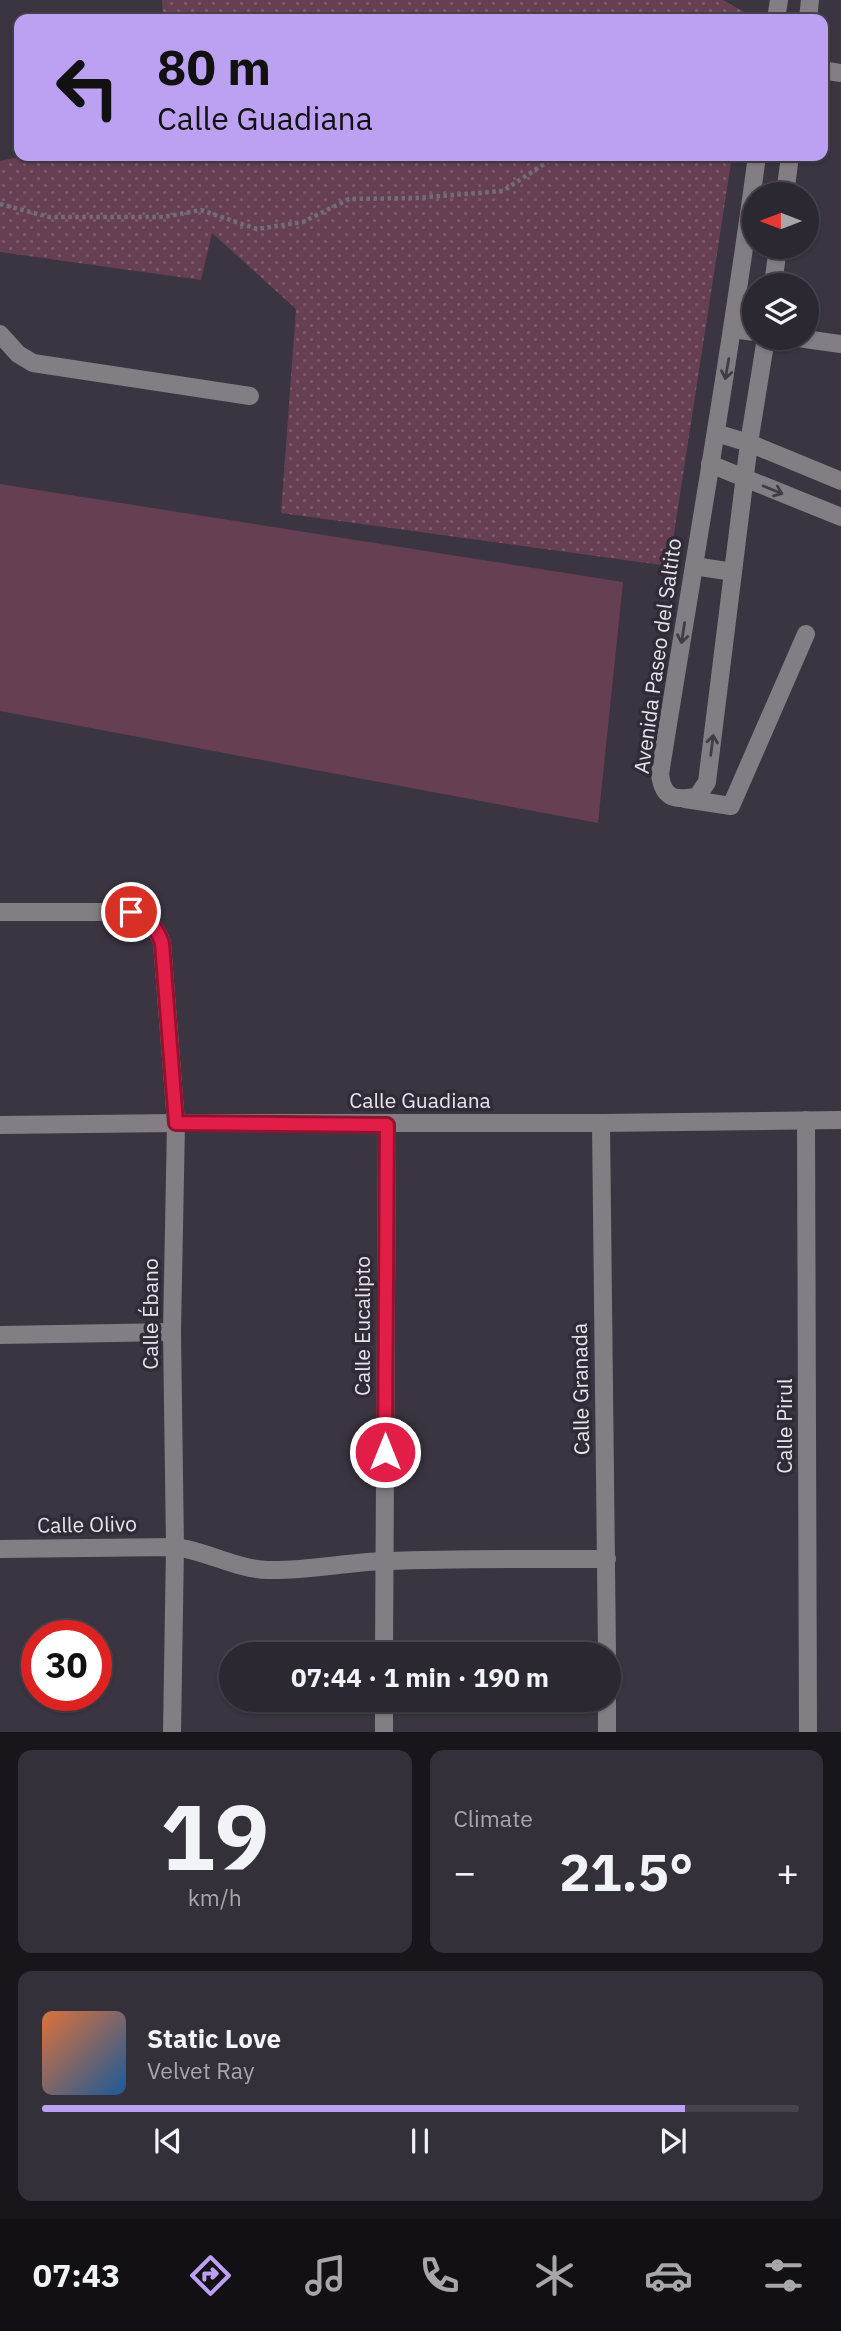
<!DOCTYPE html>
<meta charset="utf-8">
<style>
:root{--surface:#2c2831;--page:#343039;--text:#f1f3f6;--muted:#a6a6ab;--line:#48444d;--accent:#bca0f2}
body{margin:0;font-family:"IBM Plex Sans",sans-serif;background:var(--page);color:var(--text);height:100vh;display:flex;flex-direction:column;font-size:26px;white-space:nowrap}
*{box-sizing:border-box;margin:0}
p{font-size:23px;color:var(--muted)}
.icon{flex:none;width:38px;height:38px;fill:none;stroke:currentColor;stroke-width:2;stroke-linecap:round;stroke-linejoin:round}
.map{position:relative;height:1732px;overflow:hidden}
.sheet{display:flex;flex-direction:column;gap:18px;padding:18px;background:#18161b;flex:1}
.sheet>*{flex:none}
.top-card{position:absolute;left:14px;top:14px;width:814px;height:147px;border-radius:14px;box-shadow:0 2px 5px #0004,0 0 0 2px var(--line);background:#bca0f2;color:#111;overflow:hidden}
.needle{width:46px;rotate:270deg}
.buttons{position:absolute;left:742px;top:182px;display:grid;gap:14px}
.buttons a{display:grid;place-items:center;width:77px;height:77px;border-radius:50%;background:var(--surface);box-shadow:0 2px 5px #0004,0 0 0 2px var(--line);font-size:35px}
.speed{position:absolute;left:21px;top:1620px;display:flex;gap:14px;font-size:35px;font-weight:700;text-align:center}
.speed>*{display:grid;place-content:center;width:91px;height:91px;border-radius:50%;background:var(--surface);box-shadow:0 2px 5px #0004,0 0 0 2px var(--line);line-height:1}
.speed .limit{border:10px solid #d22;background:#fff;color:#111}
.pin{position:absolute;display:grid;place-items:center;width:60px;height:60px;color:#fff;margin:-30px;border:4px solid #fff;border-radius:50%;box-shadow:0 2px 7px #0007}
.me{position:absolute;width:77px;margin:-38px;rotate:0deg;stroke-linejoin:round;filter:drop-shadow(0 0 5px #0008)}
.turn{display:flex;align-items:center;gap:24px;height:147px;padding:0 28px;font-size:32px}
.turn .icon{width:91px;height:91px;stroke-width:2.5}
.turn b{display:block;font-size:49px;line-height:60px}
.big{font-size:52px;font-weight:700;line-height:1.1}
.sheet .widget{flex:1;display:flex;flex-direction:column;justify-content:center;gap:10px;min-width:0;padding:0 24px;border-radius:14px;background:var(--page)}
.sheet .dial{align-items:center;gap:0}
.dial b{font-size:91px;line-height:1}
.song{display:flex;align-items:center;gap:21px}
.cover{width:84px;height:84px;border-radius:10px;background:linear-gradient(135deg,hsl(20 70% 55%),hsl(210 70% 35%))}
.played{height:7px;border-radius:4px;background:linear-gradient(90deg,var(--accent) 85%,var(--line) 85%)}
.keys{display:flex;justify-content:space-around;direction:ltr}
.heat{display:flex;justify-content:space-between;align-items:center;font-size:38px;direction:ltr}
.sheet .tiles{flex:1;display:grid;gap:18px;grid-template-columns:1fr 1fr}
.widget:last-child{grid-column:span 2}
.trip{position:absolute;left:219px;top:1642px;width:402px;height:70px;border-radius:35px;background:var(--surface);box-shadow:0 2px 5px #0004,0 0 0 2px var(--line);font-weight:700;line-height:70px;text-align:center}
.menu{display:flex;height:112px;justify-content:space-around;align-items:center;background:#121014;color:var(--muted)}
.menu .icon{width:49px;height:49px}
.menu .current{color:var(--accent)}
.menu b{font-size:32px;color:var(--text)}
.map>svg:first-child{display:block}
.grass{fill:url(#grass-dots)}
.pitch{fill:#673f52}
.lines{fill:none;stroke-linecap:round;stroke-linejoin:round}
.path{stroke:#726e79;stroke-width:4.5;stroke-dasharray:3.5 3.5;stroke-linecap:butt}
.minor{stroke:#837e83;stroke-width:18}
.oneway{stroke:#413c46}
.route-casing{stroke:#92132f;stroke-width:18}
.route{stroke:#e11d48;stroke-width:12}
.labels{text-anchor:middle;stroke-width:7;stroke-linejoin:round;paint-order:stroke}
.street-label{font-size:21px;fill:#e7e4ec;stroke:#302b37}
</style>
<div class="map">
<svg width="841" height="1733" viewBox="0 0 841 1733">
<defs>
<pattern id="grass-dots" width="8" height="8" patternUnits="userSpaceOnUse" patternTransform="scale(1.75)"><rect width="8" height="8" fill="#673f52"/><path d="M2 2h.1M6 6h.1" fill="none" stroke="#7d5b6b" stroke-width="1.8" stroke-linecap="round"/></pattern>
</defs>
<rect width="100%" height="100%" fill="#3a3541"/>
<g class="grass">
<path d="M 162,0 L 723,0 L 753,17 L 753,19 L 163,19 Z"/>
<path d="M 23,156 L 732,156 L 669,566 L 281,513 L 296,309 L 212,233 L 201,280 L 0,252 L 0,161 Z"/>
</g>
<path class="pitch" d="M 0,484 L 623,582 L 598,823 L 0,711 Z"/>
<g class="lines">
<path class="path" d="M 0,204 L 49,217 L 164,217 L 201,210 L 257,229 L 303,222 L 349,199 L 415,198 L 503,191 L 556,156"/>
<g class="minor">
<path d="M 776,19 L 779,0"/>
<path d="M 808,19 L 810,0"/>
<path d="M 822,70 L 841,73"/>
<path d="M 757,156 C 729,363 693,568 660,774 C 663,800 676,800 697,797 L 707,782 L 749,443 L 766,338"/>
<path d="M 785,194 L 790,156"/>
<path d="M 773,285 L 778,247"/>
<path d="M 734,329 L 754,332"/>
<path d="M 0,334 L 18,354 L 33,363 L 250,396"/>
<path d="M 798,338 L 841,344"/>
<path d="M 716,433 L 749,443 L 841,481"/>
<path d="M 710,464 L 841,517"/>
<path d="M 694,566 L 733,572"/>
<path d="M 685,799 L 731,806 L 806,634"/>
<path d="M 0,912 L 131,912 C 148,919 156,926 162,943 L 176,1123 L 172,1332 L 175,1547 L 172,1733"/>
<path d="M 806,1120 L 808,1733"/>
<path d="M 601,1123 L 607,1654"/>
<path d="M 0,1125 L 176,1123 L 601,1123 L 841,1120"/>
<path d="M 0,1335 L 172,1332"/>
<path d="M 0,1549 L 175,1547 C 207,1551 236,1569 268,1570 C 308,1571 347,1562 386,1561 C 459,1558 533,1559 607,1559"/>
<path d="M 384,1654 L 387,1125"/>
<path d="M 384,1699 L 384,1733"/>
<path d="M 607,1699 L 607,1733"/>
</g>
</g>
<defs><path id="oneway-shaft" d="M-6 0H5M1.5-3L5.5 0L1.5 3" fill="none" stroke-width="1.6" stroke-linecap="round" stroke-linejoin="round" transform="scale(1.75)"/></defs>
<g class="oneway">
<use href="#oneway-shaft" transform="translate(727 369) rotate(100)"/>
<use href="#oneway-shaft" transform="translate(773 490) rotate(22)"/>
<use href="#oneway-shaft" transform="translate(683 633) rotate(99)"/>
<use href="#oneway-shaft" transform="translate(712 745) rotate(-83)"/>
</g>
<g class="lines">
<g class="route-casing">
<path id="route" d="M 131,912 C 148,919 156,926 162,943 L 176,1123 L 387,1125 L 385,1452"/>
</g>
<use href="#route" class="route"/>
</g>
<g class="labels">
<g class="street-label">
<text transform="translate(658 656) rotate(-82)" y="7">Avenida Paseo del Saltito</text>
<text x="420" y="1108">Calle Guadiana</text>
<text transform="translate(151 1314) rotate(-90)" y="7">Calle Ébano</text>
<text transform="translate(363 1326) rotate(-90)" y="7">Calle Eucalipto</text>
<text transform="translate(581 1389) rotate(-91)" y="7">Calle Granada</text>
<text transform="translate(785 1426) rotate(-90)" y="7">Calle Pirul</text>
<text transform="translate(87 1525) rotate(-1)" y="7">Calle Olivo</text>
</g>
</g>
</svg>
<div class="buttons">
<a><svg class="needle" viewBox="-14 -14 28 28"><path d="M0-13l5 13h-10z" fill="#e53935"/><path d="M0 13l5-13h-10z" fill="#a6a6ab"/></svg></a>
<a><svg class="icon" aria-label="layers" viewBox="0 0 24 24"><path d="M12 4l9 5-9 5-9-5zM3 14l9 5 9-5"/></svg></a>
</div>
<div class="speed"><div class="limit">30</div></div>
<div class="pin" style="left:131px;top:912px;background:#d93025"><svg class="icon" aria-label="arrive" viewBox="0 0 24 24"><path d="M6 21V4h12l-3 4 3 4H6"/></svg></div>
<svg class="me" style="left:385px;top:1452px" viewBox="-20 -20 40 40"><circle r="17" fill="#e11d48" stroke="#fff" stroke-width="3"/><path d="M0-11L8 9 0 5-8 9z" fill="#fff"/></svg>
<div class="trip">07:44 · 1 min · 190 m</div>
<div class="top-card">
<div class="turn"><svg class="icon" aria-label="left" viewBox="0 0 24 24"><path d="M17 20v-9H6M10 6l-5 5 5 5"/></svg><div><b>80 m</b>Calle Guadiana</div></div>
</div>
</div>
<section class="sheet">
<div class="tiles">
<div class="widget dial"><b>19</b><p>km/h</p></div>
<div class="widget"><p>Climate</p>
<div class="heat"><a>−</a><b class="big">21.5°</b><a>+</a></div>
</div>
<div class="widget">
<div class="song"><i class="cover"></i><div><b>Static Love</b><p>Velvet Ray</p></div></div>
<div class="played"></div>
<div class="keys"><svg class="icon" aria-label="previous" viewBox="0 0 24 24"><path d="M18 5L8 12l10 7zM5 5v14"/></svg><svg class="icon" aria-label="pause" viewBox="0 0 24 24"><path d="M8 5v14M16 5v14"/></svg><svg class="icon" aria-label="next" viewBox="0 0 24 24"><path d="M6 5l10 7-10 7zM19 5v14"/></svg></div>
</div>
</div>
</section>
<nav class="menu">
<b>07:43</b>
<svg class="icon current" aria-label="directions" viewBox="0 0 24 24"><path d="M12 3l9 9-9 9-9-9zM9 14v-3h6M13 9l2 2-2 2"/></svg>
<svg class="icon" aria-label="music" viewBox="0 0 24 24"><path d="M9 18V5l10-2v13"/><circle cx="6" cy="18" r="3"/><circle cx="16" cy="16" r="3"/></svg>
<svg class="icon" aria-label="phone" viewBox="0 0 24 24"><path d="M5 4h4l2 5-3 2q2 4 5 5l2-3 5 2v4C11 20 4 13 5 4z"/></svg>
<svg class="icon" aria-label="climate" viewBox="0 0 24 24"><path d="M12 3v18M4 7l16 10M4 17L20 7"/></svg>
<svg class="icon" aria-label="car" viewBox="0 0 24 24"><path d="M5 17H2v-5l4-1 3-4h7l3 4 3 1v5h-3M9 17h6M6 11h13"/><circle cx="7" cy="17" r="2"/><circle cx="17" cy="17" r="2"/></svg>
<svg class="icon" aria-label="filters" viewBox="0 0 24 24"><path d="M4 7h16M4 17h16"/><circle cx="9" cy="7" r="2"/><circle cx="15" cy="17" r="2"/></svg>
</nav>
